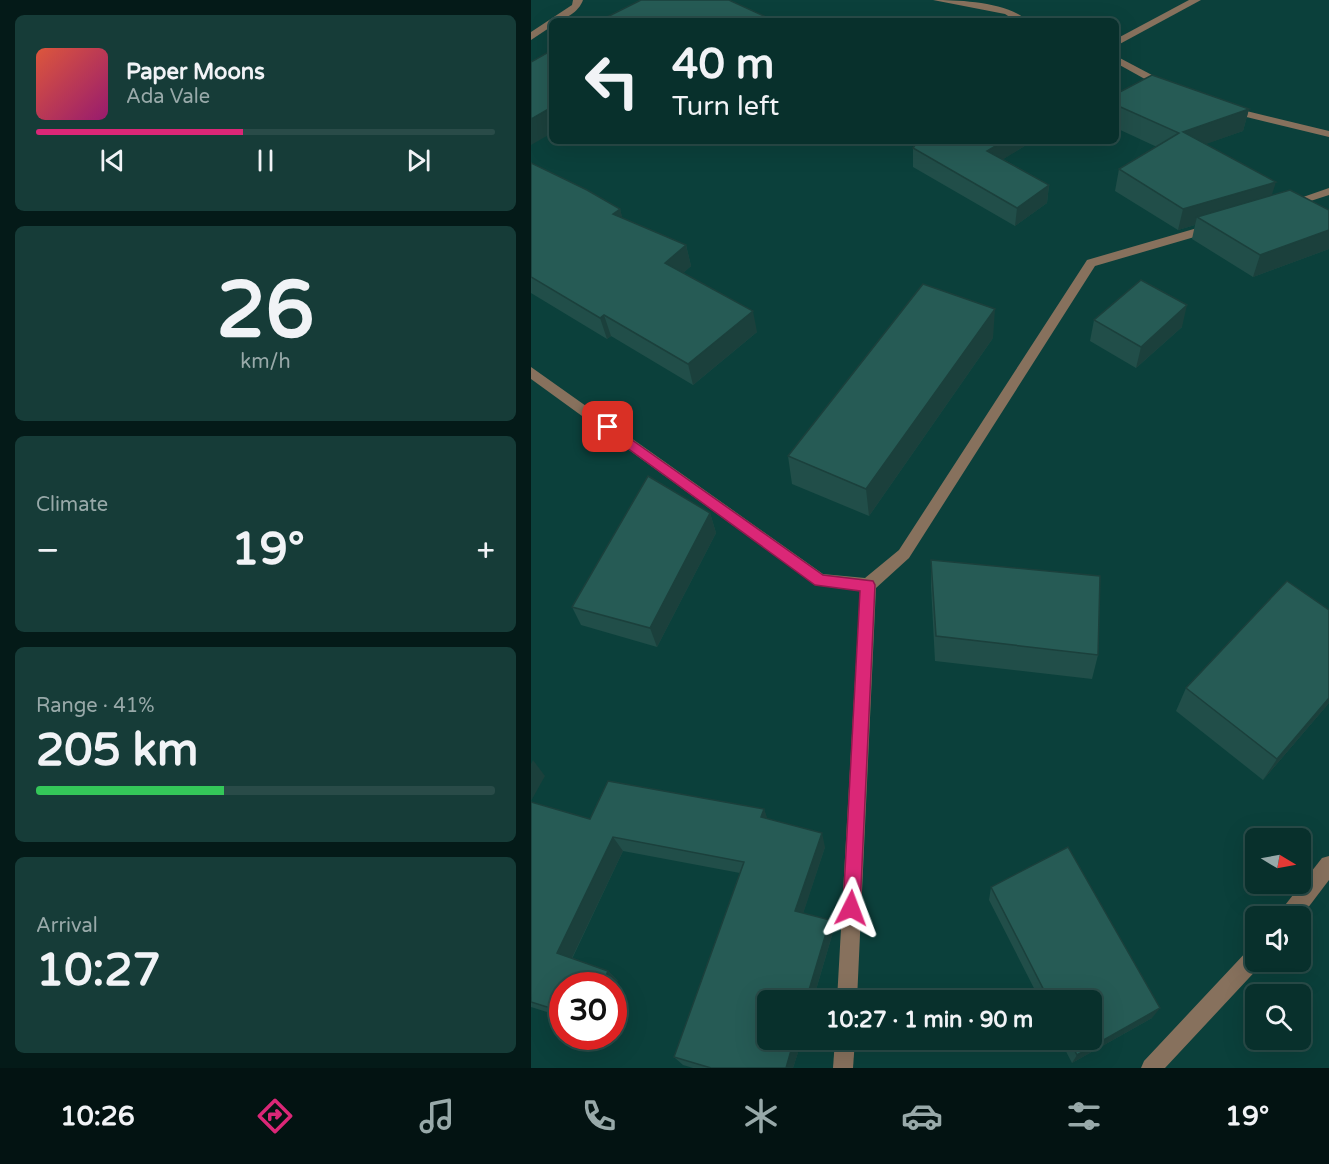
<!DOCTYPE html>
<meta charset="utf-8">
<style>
:root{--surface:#08302c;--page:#163c38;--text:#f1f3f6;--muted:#98a9a9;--line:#294b48;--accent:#db2777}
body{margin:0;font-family:"Varela Round",sans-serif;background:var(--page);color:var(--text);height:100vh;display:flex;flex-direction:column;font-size:22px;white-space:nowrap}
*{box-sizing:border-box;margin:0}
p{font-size:20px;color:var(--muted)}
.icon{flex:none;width:33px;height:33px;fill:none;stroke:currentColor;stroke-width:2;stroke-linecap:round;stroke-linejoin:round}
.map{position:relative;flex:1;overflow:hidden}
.sheet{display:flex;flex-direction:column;gap:15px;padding:15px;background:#041a18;width:531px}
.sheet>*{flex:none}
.hud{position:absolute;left:18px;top:18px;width:570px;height:126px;border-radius:9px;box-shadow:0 6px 24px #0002,0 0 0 2px var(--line);background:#08302c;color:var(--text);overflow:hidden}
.needle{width:39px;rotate:100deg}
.fabs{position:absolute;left:714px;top:828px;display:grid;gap:12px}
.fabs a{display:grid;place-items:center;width:66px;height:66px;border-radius:9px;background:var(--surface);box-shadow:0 6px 24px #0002,0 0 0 2px var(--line);font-size:30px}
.speed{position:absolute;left:18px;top:972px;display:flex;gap:12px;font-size:30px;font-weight:700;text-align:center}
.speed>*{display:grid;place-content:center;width:78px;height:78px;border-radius:50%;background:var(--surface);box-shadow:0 6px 24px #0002,0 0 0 2px var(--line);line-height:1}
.speed .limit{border:9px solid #d22;background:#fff;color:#111}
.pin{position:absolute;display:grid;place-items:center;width:51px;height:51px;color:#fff;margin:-26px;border-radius:12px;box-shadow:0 3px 9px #0006}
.me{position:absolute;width:66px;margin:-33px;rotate:3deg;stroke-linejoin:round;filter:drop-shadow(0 0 4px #0008)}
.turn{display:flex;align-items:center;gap:21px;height:126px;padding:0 24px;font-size:27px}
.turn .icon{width:78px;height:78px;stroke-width:2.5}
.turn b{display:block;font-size:42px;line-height:51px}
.big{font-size:45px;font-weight:700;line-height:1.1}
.sheet .widget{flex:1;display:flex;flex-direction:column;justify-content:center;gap:9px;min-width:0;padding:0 21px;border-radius:9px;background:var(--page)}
.sheet .dial{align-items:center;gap:0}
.dial b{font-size:78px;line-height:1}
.song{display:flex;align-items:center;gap:18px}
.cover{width:72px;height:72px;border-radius:9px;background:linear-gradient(135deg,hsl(10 70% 55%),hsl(320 70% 35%))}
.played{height:6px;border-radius:3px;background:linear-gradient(90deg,var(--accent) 45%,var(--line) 45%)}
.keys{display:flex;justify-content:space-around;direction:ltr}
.heat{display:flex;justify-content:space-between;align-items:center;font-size:33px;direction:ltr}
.charge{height:9px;border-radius:4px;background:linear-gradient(90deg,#34c759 41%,var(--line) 0)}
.trip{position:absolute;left:226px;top:990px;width:345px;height:60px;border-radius:9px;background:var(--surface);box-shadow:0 6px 24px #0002,0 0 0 2px var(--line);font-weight:700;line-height:60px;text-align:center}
.tab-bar{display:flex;height:96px;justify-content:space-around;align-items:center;background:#031312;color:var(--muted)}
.tab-bar .icon{width:42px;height:42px}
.tab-bar .on{color:var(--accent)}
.tab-bar b{font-size:27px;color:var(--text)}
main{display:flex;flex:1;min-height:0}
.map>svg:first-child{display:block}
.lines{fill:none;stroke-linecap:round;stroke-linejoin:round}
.minor{fill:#87715d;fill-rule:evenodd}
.wall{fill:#214e49}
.shaded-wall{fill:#1b403c}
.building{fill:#265b55;stroke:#1b403c;stroke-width:1.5}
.route{fill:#db2777;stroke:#8e194d;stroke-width:1.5}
</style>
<main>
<section class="sheet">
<div class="widget">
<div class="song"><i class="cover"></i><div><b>Paper Moons</b><p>Ada Vale</p></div></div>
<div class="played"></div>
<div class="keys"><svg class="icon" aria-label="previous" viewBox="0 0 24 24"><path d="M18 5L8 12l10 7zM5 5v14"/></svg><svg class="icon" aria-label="pause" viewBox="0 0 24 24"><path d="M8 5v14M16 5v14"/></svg><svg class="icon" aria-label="next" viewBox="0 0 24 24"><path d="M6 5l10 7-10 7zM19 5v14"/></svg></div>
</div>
<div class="widget dial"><b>26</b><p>km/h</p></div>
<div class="widget"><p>Climate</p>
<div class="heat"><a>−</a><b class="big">19°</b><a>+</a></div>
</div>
<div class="widget"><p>Range · 41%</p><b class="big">205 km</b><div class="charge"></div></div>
<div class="widget"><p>Arrival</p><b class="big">10:27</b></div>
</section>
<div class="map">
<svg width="798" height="1068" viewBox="0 0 798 1068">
<rect width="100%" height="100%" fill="#0b403b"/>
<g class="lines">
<g class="minor">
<path d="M 42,0 L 52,0 C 48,12 33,21 21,21 L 21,26 L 0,40 L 0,32 L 41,5 Z"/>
<path d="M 402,0 C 429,0 477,2 497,21 L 485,21 L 474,14 Z"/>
<path d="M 658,0 L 670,0 L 585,46 L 585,39 Z"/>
<path d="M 585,56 L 638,84 L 639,86 L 630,88 L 585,63 Z"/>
<path d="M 699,107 L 798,131 L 798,137 L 695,112 L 695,108 Z"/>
<path d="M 798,188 L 798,195 L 758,208 L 752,204 Z"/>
<path d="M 680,224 L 684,225 L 684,231 L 564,266 L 378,558 L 345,588 L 326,1000 L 306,1000 L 329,591 L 284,585 L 0,379 L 0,367 L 292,574 L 334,578 L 368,550 L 556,260 Z"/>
<path d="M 798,856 L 798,880 L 770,917 L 749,916 L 751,909 L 791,858 Z"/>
<path d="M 724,947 L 724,962 L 732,962 L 731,964 L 634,1068 L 610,1068 L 613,1061 L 717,950 Z"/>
<path d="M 304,1040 L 324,1040 L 322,1068 L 302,1068 Z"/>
</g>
</g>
<g class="wall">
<path d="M 585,94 L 718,109 L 712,131 L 674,144 L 740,195 L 798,210 L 798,249 L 722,277 L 661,239 L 664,225 L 647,230 L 584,191 L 588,169 L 626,147 L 585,128 Z"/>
<path d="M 502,141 L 472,159 L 518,185 L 516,203 L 484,226 L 382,167 L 382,148 Z"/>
<path d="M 0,163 L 89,209 L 91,218 L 155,245 L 160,266 L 152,273 L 226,332 L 162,385 L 80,336 L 76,339 L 0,293 Z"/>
<path d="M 563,320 L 651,327 L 605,368 L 559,341 Z"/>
<path d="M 462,338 L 338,516 L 261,484 L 257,456 Z"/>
<path d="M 179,513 L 185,533 L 126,647 L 50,625 L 41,607 Z"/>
<path d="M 400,560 L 567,655 L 561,679 L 404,661 L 400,586 Z"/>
<path d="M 798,610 L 798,703 L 732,780 L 645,711 L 655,688 Z"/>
<path d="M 0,802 L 59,819 L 233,809 L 236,819 L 294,847 L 272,913 L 299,920 L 302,932 L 282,1000 L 237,1000 L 237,1040 L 271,1040 L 262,1068 L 162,1068 L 152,1065 L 143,1057 L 209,873 L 92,851 L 41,959 L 77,971 L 87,981 L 32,986 L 32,1017 L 0,1007 Z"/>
<path d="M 460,887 L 621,1018 L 541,1063 L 529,1040 L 561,1040 L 561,1000 L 509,1000 L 458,900 Z"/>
</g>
<g class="shaded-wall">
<path d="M 233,16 L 234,21 L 224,21 Z"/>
<path d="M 21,108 L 21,133 L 0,145 L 0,119 Z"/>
<path d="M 718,109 L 712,131 L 647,154 L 652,132 Z"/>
<path d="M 473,141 L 502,141 L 456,169 L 456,151 Z"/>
<path d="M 745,182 L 738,204 L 666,217 L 664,225 L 647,230 L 652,209 Z"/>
<path d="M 518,185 L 516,203 L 484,226 L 486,208 Z"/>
<path d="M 89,209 L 95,231 L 82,214 Z"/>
<path d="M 798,230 L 798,249 L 722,277 L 729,255 Z"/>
<path d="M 155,245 L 160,266 L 140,284 L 134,263 Z"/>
<path d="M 656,305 L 651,327 L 605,368 L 610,347 Z"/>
<path d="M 464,309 L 462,338 L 338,516 L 335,489 Z"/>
<path d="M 222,311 L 226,332 L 162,385 L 157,364 Z"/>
<path d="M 73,315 L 80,336 L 76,339 L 69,318 Z"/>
<path d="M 179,513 L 185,533 L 126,647 L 119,628 Z"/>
<path d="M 798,698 L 798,703 L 732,780 L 746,759 Z"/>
<path d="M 2,760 L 14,776 L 0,801 L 0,764 Z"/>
<path d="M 233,809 L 238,823 L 230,817 Z"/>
<path d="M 291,833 L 294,847 L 269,923 L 264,911 Z"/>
<path d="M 82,837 L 92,851 L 38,964 L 26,953 Z"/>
<path d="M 299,920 L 302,932 L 282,1000 L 275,1000 Z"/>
<path d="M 77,971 L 87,981 L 82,992 L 82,986 L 70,986 Z"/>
<path d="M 629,1008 L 621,1018 L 541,1063 L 546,1055 Z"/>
<path d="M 263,1040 L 271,1040 L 262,1068 L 255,1068 Z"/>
</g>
<g class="building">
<path d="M 110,0 L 198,0 L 233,16 L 224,21 L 68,21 Z"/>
<path d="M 21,50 L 21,107 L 0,119 L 0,62 Z"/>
<path d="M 621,75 L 718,109 L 652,132 L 745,182 L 652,209 L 588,169 L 648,133 L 585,105 L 585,94 Z"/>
<path d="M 387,141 L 473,141 L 456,151 L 518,185 L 486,208 L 382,148 Z"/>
<path d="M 0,163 L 56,190 L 89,209 L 82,214 L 155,245 L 134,263 L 222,311 L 157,364 L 73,315 L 69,318 L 0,277 Z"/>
<path d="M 759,190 L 798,210 L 798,230 L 729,255 L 666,217 Z"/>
<path d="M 610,280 L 656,305 L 610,347 L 563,320 Z"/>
<path d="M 392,284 L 464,309 L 335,489 L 257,456 Z"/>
<path d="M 117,476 L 179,513 L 119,628 L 41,607 Z"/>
<path d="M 400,560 L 569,576 L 567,655 L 405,636 Z"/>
<path d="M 756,581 L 798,610 L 798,698 L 746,759 L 655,688 Z"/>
<path d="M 77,781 L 233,809 L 230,817 L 291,833 L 264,911 L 299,920 L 275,1000 L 237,1000 L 237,1040 L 263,1040 L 255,1068 L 180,1068 L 143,1057 L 213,862 L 82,837 L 26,953 L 77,971 L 70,986 L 32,986 L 32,1012 L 0,1002 L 0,802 L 59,819 Z"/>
<path d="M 537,847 L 629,1008 L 546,1055 L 538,1040 L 561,1040 L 561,1000 L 518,1000 L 460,887 Z"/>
</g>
<path class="route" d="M 77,423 L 292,575 L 342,581 L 344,585 L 329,908 L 326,914 L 320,917 L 314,914 L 312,908 L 329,591 L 284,585 L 73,431 L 71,427 Z"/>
</svg>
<div class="fabs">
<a><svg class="needle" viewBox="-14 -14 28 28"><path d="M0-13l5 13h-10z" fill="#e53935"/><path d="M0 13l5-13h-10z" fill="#98a9a9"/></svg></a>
<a><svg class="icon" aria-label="sound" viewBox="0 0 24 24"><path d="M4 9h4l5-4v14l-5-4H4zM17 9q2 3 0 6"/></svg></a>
<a><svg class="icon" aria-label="search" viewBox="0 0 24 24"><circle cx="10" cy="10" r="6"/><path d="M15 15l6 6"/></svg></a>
</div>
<div class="speed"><div class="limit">30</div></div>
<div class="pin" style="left:77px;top:427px;background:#d93025"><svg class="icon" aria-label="arrive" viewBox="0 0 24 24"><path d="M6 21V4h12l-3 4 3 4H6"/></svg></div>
<svg class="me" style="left:320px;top:908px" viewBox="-20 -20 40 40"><path d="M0-17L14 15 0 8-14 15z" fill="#db2777" stroke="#fff" stroke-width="4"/></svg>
<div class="trip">10:27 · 1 min · 90 m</div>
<div class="hud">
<div class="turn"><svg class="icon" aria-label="left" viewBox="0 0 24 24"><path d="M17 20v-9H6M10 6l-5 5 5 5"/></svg><div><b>40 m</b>Turn left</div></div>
</div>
</div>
</main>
<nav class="tab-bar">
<b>10:26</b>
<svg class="icon on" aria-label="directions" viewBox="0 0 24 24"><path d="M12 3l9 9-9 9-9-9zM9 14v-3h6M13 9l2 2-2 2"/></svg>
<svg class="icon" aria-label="music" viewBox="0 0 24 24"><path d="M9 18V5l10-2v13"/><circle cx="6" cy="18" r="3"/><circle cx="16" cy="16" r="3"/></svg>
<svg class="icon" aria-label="phone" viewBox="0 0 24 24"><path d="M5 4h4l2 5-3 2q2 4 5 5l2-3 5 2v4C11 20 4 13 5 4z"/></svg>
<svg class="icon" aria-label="climate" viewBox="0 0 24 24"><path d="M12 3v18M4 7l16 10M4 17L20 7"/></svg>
<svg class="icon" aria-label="car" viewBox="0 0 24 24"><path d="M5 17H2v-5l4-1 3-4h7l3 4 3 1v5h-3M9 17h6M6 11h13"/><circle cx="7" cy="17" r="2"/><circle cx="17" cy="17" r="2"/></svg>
<svg class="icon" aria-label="filters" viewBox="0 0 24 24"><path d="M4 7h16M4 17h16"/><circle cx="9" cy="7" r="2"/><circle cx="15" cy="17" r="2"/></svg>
<b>19°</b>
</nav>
